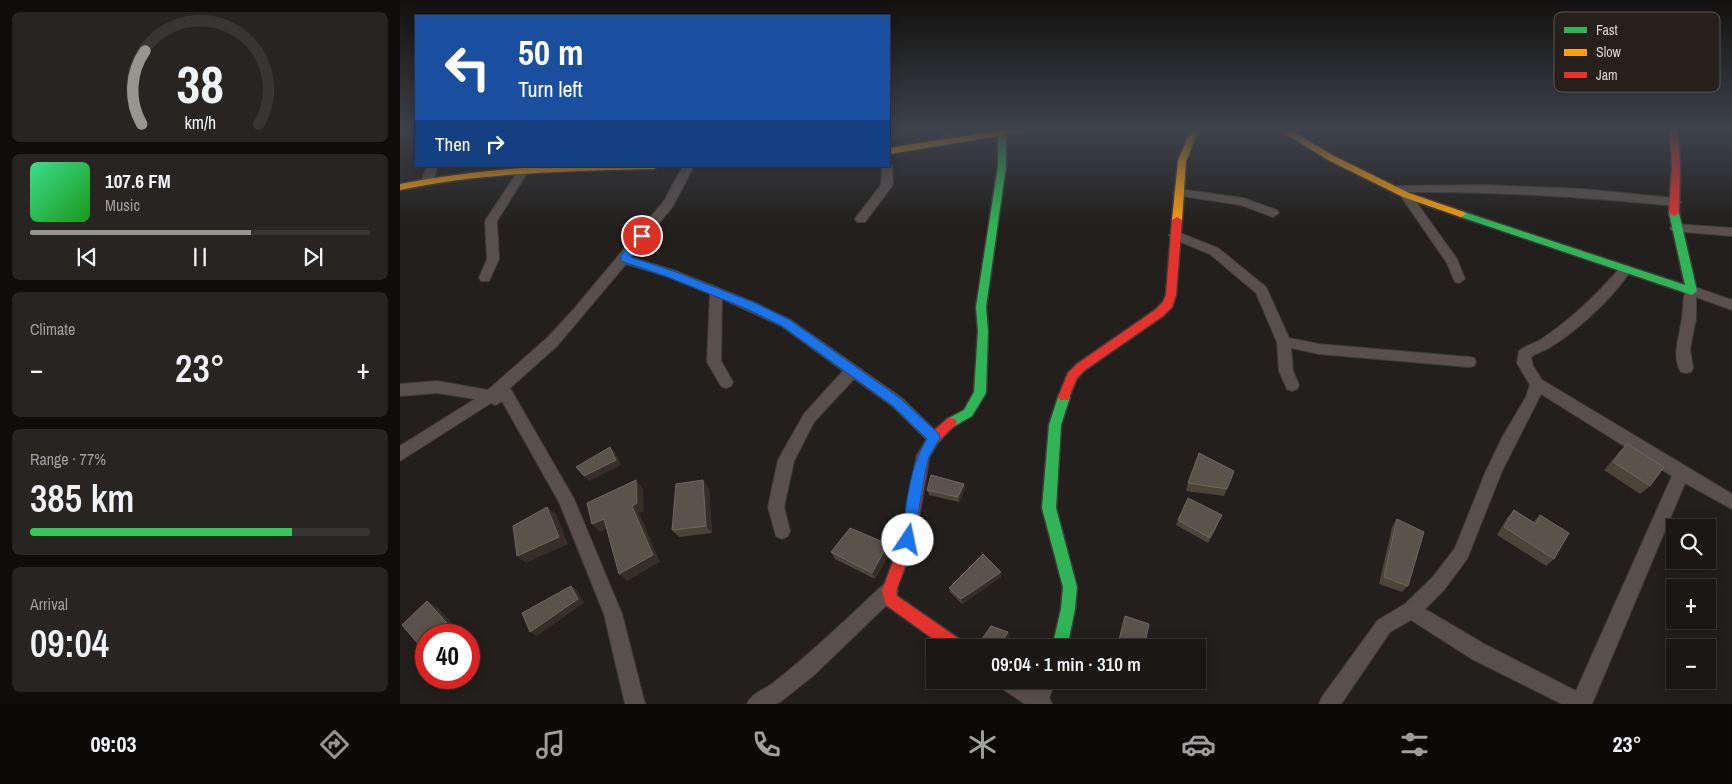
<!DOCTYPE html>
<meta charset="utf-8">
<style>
:root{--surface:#1a1715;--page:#272422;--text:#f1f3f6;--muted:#9f9fa0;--line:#383634;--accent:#989490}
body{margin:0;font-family:"Archivo Narrow",sans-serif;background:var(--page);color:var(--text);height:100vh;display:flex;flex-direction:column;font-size:19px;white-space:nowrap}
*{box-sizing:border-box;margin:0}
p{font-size:16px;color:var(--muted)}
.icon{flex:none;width:28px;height:28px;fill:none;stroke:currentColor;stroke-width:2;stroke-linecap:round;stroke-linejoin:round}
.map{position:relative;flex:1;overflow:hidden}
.drawer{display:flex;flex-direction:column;gap:12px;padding:12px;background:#0e0d0c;width:400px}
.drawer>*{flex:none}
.guide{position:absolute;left:15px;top:15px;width:475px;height:152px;border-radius:0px;box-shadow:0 2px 12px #0003,0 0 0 1px var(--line);background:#1a4fa0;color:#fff;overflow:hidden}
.fabs{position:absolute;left:1266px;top:519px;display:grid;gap:10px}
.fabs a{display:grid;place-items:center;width:50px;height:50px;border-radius:0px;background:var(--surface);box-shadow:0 2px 12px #0003,0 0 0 1px var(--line);font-size:25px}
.speed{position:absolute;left:15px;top:624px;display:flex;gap:10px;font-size:25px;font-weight:700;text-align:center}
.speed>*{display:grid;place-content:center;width:65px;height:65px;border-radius:50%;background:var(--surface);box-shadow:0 2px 12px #0003,0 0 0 1px var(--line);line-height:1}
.speed .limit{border:8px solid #d22;background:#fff;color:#111}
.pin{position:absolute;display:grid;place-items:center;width:42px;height:42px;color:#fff;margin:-21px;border:2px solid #fff;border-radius:50%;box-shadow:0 1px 5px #0007}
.me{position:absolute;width:55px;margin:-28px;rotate:11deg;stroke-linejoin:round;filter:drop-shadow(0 0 4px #0008)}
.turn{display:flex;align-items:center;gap:18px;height:105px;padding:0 20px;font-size:22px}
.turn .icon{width:65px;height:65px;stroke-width:2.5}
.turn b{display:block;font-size:35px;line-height:42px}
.then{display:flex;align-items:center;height:48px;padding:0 20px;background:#0003;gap:10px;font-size:19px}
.big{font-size:38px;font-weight:600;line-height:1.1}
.drawer .tile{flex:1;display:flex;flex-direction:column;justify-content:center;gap:8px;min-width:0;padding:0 18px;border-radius:8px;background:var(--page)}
.drawer .dial{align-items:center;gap:0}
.dial svg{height:130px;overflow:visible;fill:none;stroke:var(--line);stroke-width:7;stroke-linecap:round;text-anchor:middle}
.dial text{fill:var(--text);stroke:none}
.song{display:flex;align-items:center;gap:15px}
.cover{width:60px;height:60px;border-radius:8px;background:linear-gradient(135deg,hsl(150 70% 55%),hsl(120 70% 35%))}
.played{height:5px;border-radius:2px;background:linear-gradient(90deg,var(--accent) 65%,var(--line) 65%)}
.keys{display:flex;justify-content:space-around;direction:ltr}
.heat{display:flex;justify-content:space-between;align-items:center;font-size:28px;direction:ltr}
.charge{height:8px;border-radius:4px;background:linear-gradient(90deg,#34c759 77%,var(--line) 0)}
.trip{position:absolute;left:526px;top:639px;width:280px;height:50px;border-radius:0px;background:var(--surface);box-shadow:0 2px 12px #0003,0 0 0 1px var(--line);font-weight:600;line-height:50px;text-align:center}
.dock{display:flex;height:80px;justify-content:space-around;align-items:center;background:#0a0908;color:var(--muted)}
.dock .icon{width:35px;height:35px}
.dock .current{color:var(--accent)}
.dock b{font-size:22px;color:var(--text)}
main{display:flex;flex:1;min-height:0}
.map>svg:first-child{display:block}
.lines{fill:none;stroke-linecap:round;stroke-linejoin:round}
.street-casing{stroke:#3e3c39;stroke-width:2}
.fast-casing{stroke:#3e3c39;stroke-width:3}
.slow-casing{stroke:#3e3c39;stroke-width:3}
.jam-casing{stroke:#3e3c39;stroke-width:3}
.street{fill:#59504d;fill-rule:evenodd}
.fast{fill:#30b455;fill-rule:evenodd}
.slow{fill:#ff9f0a;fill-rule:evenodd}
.jam{fill:#e5322d;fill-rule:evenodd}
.wall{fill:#4c4439}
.shaded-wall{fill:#352f27}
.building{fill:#5a5349;stroke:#6e675e}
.route{fill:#1a73e8;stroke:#114b97}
.key{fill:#252019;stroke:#5a5650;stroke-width:1}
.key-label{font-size:14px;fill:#d7d3cf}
</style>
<main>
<section class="drawer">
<div class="tile dial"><svg viewBox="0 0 100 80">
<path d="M14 69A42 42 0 1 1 86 69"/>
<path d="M14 69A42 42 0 0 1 16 24" stroke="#989490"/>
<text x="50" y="56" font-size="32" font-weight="700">38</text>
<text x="50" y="72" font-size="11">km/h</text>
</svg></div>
<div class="tile">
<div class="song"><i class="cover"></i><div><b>107.6 FM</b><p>Music</p></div></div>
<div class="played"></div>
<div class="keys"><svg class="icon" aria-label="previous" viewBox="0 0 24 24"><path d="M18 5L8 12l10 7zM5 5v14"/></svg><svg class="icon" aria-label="pause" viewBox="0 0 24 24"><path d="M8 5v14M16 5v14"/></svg><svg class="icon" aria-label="next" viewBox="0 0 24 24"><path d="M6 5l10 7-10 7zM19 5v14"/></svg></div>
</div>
<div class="tile"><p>Climate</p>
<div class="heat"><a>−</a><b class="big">23°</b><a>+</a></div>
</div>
<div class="tile"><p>Range · 77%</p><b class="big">385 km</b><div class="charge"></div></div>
<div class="tile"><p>Arrival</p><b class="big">09:04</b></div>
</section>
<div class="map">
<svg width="1332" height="704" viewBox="0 0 1332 704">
<rect width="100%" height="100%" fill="#221f1c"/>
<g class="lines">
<g class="street-casing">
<g id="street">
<path d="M 542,129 L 552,129 L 554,142 L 553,144 L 545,144 Z"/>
<path d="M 489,163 L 492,166 L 493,185 L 465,222 L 457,222 L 455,219 L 457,216 L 481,185 L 482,166 L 489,166 Z"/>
<path d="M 27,166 L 37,166 L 34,179 L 28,182 L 22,179 Z"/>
<path d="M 283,166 L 294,166 L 273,206 L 231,257 L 276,271 L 356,303 L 391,320 L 502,398 L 539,434 L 542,438 L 539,442 L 534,444 L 529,442 L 492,406 L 454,379 L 414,422 L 394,461 L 384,507 L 390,531 L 388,536 L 382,539 L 376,536 L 368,507 L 378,460 L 404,414 L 443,371 L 381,326 L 322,299 L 321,361 L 333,382 L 331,386 L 326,388 L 321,386 L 307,362 L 310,294 L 268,277 L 226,264 L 157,346 L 110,388 L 174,499 L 222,614 L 245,704 L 225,704 L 204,614 L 159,502 L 102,401 L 96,405 L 91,403 L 0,461 L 0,446 L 75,399 L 37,393 L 0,396 L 0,384 L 37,381 L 88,390 L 147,338 L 174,309 L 264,201 Z"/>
<path d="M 124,167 L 129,170 L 97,221 L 99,259 L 89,281 L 81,281 L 79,278 L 87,259 L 85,221 L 120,168 Z"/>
<path d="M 1084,185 L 1183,189 L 1275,198 L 1281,202 L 1275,206 C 1186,197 1099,191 1009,192 L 1057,259 L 1065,279 L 1059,283 L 1055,282 L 1047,263 L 1000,195 L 1002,192 L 993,192 L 987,189 L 993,186 Z"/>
<path d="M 779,189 L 843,198 L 877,210 L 879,213 L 873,217 L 841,205 L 775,195 L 773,193 Z"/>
<path d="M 1276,224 L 1332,228 L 1332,236 L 1272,231 L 1270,228 Z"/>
<path d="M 775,231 L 818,248 L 866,287 L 889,338 L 919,344 L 1069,357 L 1074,358 L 1076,362 L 1074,366 L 1069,367 L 919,354 L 891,348 L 893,371 L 899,385 L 897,389 L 892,391 L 887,389 L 879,371 L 877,342 L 856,293 L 810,254 L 771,238 L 769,235 Z"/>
<path d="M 1225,266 L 1231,270 C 1215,296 1178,330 1152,346 C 1145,351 1137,352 1131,357 L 1133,366 L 1142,380 L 1332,494 L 1332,509 L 1285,483 L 1192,704 L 1162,704 L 1072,659 L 1011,620 L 990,632 L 941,704 L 919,704 L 922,697 L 978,620 L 1005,604 L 1032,578 L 1055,548 L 1086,471 L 1103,436 L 1126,397 L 1130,385 L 1117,363 L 1119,351 C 1126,345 1135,344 1143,338 C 1172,319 1198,293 1221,267 ZM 1141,394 L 1272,476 L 1176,691 L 1086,645 L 1025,609 L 1044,590 L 1067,559 L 1102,471 Z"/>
<path d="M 1292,286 L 1332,300 L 1332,310 L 1296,297 L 1296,318 L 1290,349 L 1293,368 L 1291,372 L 1286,373 L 1281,372 C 1271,354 1280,337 1282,318 C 1284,307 1282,298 1287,288 Z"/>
<path d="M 489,582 L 495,585 L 498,591 L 495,597 L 413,676 L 380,702 L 376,704 L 347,704 C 352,693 364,690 373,683 C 412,653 447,618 483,585 Z"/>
<path d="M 598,680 L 624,680 L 634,687 L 637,680 L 656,680 L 649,698 L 652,704 L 625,704 L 600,687 Z"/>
</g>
</g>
<g class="fast-casing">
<g id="fast">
<path d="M 602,130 L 606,133 L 606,166 L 586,307 L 588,331 L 586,393 L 572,416 L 551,428 L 547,427 L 545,423 L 547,419 L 564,410 L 574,392 L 578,331 L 576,307 L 598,166 L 598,133 Z"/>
<path d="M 1274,210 L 1279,213 L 1297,291 L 1292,295 L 1058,216 L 1056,214 L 1061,211 L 1064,212 L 1285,285 L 1269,213 Z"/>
<path d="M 664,392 L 668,394 L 670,397 L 661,425 L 656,508 L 677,587 L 675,609 L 667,648 L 652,648 L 661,609 L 663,587 L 642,508 L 649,425 L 658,397 L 660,394 Z"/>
</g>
</g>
<g class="slow-casing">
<g id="slow">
<path d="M 609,129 L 627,129 L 623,132 L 489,154 L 489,148 Z"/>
<path d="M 791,129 L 799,129 L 786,161 L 782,220 L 777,223 L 772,220 L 778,161 Z"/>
<path d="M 878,129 L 888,129 L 934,156 L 1009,193 L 1064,212 L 1066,214 L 1061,217 L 1058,216 L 1003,197 L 928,160 Z"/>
<path d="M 152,166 L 258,166 L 254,169 C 169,171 84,172 0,190 L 0,184 C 51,174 101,169 152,166 Z"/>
</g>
</g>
<g class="jam-casing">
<g id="jam">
<path d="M 1268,129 L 1276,129 L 1278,132 L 1280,166 L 1279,213 L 1274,216 L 1269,213 L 1272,166 L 1270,132 Z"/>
<path d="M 777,217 L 782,220 L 776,295 L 772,307 L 763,316 L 685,370 L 677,378 L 668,400 L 660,400 L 658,397 L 668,373 L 677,364 L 755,310 L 763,302 L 766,295 L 772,220 Z"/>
<path d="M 551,418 L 555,419 L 557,423 L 538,442 L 529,457 L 515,540 L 496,591 L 497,596 L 565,643 L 567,648 L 546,648 L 486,605 L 482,591 L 501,540 L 517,456 L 530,434 L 547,419 Z"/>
</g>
</g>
<use href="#street" class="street"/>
<use href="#fast" class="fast"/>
<use href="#slow" class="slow"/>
<use href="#jam" class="jam"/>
</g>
<g class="wall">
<path d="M 1227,444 L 1250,486 L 1240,494 L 1204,470 L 1219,452 Z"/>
<path d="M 834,471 L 824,496 L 786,491 L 788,483 Z"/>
<path d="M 564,484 L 565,489 L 559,502 L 529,495 L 527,490 Z"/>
<path d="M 309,488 L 312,533 L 279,537 L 272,530 Z"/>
<path d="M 1114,510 L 1133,522 L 1140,515 L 1154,559 L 1146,566 L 1097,535 L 1107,518 Z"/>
<path d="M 997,519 L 1008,586 L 1002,592 L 979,584 L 992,527 Z"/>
<path d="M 778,520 L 820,520 L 808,543 L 776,525 Z"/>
<path d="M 491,551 L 475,579 L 435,559 L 431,552 Z"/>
<path d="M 601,572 L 601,577 L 562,604 L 550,592 L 549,588 Z"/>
<path d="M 608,632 L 609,636 L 602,648 L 581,648 L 580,647 L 579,643 Z"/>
</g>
<g class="shaded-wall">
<path d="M 210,447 L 215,452 L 221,465 L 189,481 L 184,476 Z"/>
<path d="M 236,480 L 243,488 L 244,511 L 239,513 L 260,562 L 227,581 L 219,574 Z"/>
<path d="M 303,480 L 309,488 L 312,533 L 306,526 Z"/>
<path d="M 564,484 L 565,489 L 559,502 L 558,497 Z"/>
<path d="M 147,507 L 156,514 L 168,544 L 126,563 L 117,556 Z"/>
<path d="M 822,515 L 820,520 L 808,543 L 810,538 Z"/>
<path d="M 204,519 L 211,526 L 200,532 L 192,524 Z"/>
<path d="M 488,544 L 491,551 L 475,579 L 472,573 Z"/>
<path d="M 601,572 L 601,577 L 562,604 L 561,599 Z"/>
<path d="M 171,586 L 177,590 L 184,603 L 137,636 L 130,632 Z"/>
<path d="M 27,601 L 38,608 L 63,635 L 52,635 Z"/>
<path d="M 608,632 L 609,636 L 602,648 L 598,648 Z"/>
</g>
<g class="building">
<path d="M 1227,444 L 1264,467 L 1250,486 L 1213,462 Z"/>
<path d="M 210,447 L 216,460 L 184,476 L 176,467 Z"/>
<path d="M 799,453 L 834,471 L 827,489 L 788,483 Z"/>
<path d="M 531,475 L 564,484 L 558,497 L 527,490 Z"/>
<path d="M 236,480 L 237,503 L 232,506 L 253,555 L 219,574 L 204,519 L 192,524 L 187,503 Z"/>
<path d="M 303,480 L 306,526 L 272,530 L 276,484 Z"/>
<path d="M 788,498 L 822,515 L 810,538 L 778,520 Z"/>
<path d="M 147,507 L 159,537 L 117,556 L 113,526 Z"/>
<path d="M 1114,510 L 1136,524 L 1140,515 L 1169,533 L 1154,559 L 1104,527 Z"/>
<path d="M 997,519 L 1024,532 L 1008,586 L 984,577 Z"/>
<path d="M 450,528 L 488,544 L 472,573 L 431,552 Z"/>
<path d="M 583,554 L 601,572 L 561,599 L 549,588 Z"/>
<path d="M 171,586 L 178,599 L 130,632 L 122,613 Z"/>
<path d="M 27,601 L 55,632 L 52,635 L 26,635 L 26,653 L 2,625 Z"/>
<path d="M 725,616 L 749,624 L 744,648 L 717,648 Z"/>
<path d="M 591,626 L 608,632 L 598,648 L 587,648 L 579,643 Z"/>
</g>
<linearGradient id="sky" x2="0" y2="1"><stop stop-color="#13110f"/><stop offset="0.57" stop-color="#3e424b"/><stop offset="1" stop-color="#3e424b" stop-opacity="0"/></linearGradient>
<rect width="1332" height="227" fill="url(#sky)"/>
<path class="route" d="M 242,232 L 247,236 L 231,257 L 276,272 L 355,303 L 390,320 L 501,399 L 539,434 L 540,438 L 529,457 L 526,468 L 513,545 L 508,547 L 503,545 L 501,540 C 507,506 508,469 527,439 L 493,406 L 382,326 L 347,309 L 268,277 L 221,261 L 221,256 L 238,233 Z"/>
<rect x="1154" y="12" width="166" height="80" rx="8" class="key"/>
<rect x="1164" y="27" width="23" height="6" fill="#30b455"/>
<rect x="1164" y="49" width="23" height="7" fill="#ff9f0a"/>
<rect x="1164" y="72" width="23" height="6" fill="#e5322d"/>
<g class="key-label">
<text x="1196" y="35">Fast</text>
<text x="1196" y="57">Slow</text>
<text x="1196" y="80">Jam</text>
</g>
</svg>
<div class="fabs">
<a><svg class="icon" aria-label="search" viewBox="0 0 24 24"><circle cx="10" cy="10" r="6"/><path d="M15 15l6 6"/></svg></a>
<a>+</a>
<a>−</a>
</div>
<div class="speed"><div class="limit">40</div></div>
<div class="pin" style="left:242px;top:236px;background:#d93025"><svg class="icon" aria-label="arrive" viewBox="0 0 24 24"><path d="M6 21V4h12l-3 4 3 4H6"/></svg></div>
<svg class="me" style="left:508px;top:540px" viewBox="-20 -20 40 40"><circle r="19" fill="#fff"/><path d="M0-13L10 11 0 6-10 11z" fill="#1a73e8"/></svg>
<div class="trip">09:04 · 1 min · 310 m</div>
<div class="guide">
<div class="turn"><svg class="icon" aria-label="left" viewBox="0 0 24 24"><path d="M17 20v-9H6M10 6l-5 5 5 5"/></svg><div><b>50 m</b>Turn left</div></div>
<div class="then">Then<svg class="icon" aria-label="right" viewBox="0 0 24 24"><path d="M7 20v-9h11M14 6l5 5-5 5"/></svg></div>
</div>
</div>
</main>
<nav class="dock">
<b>09:03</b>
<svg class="icon current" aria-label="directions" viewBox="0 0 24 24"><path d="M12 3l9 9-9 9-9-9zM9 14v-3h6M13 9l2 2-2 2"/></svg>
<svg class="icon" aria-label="music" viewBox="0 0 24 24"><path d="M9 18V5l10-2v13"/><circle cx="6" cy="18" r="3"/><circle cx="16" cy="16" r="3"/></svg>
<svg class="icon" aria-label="phone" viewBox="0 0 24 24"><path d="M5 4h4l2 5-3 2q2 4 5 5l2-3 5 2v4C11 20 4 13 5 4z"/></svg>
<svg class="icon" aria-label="climate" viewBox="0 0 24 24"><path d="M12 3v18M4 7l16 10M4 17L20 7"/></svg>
<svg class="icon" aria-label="car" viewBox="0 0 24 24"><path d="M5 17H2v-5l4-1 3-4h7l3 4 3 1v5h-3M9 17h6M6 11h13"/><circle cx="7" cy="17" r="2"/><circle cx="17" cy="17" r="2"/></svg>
<svg class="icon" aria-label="filters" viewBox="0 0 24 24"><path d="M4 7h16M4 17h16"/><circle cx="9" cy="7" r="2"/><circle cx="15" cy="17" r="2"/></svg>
<b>23°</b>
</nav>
